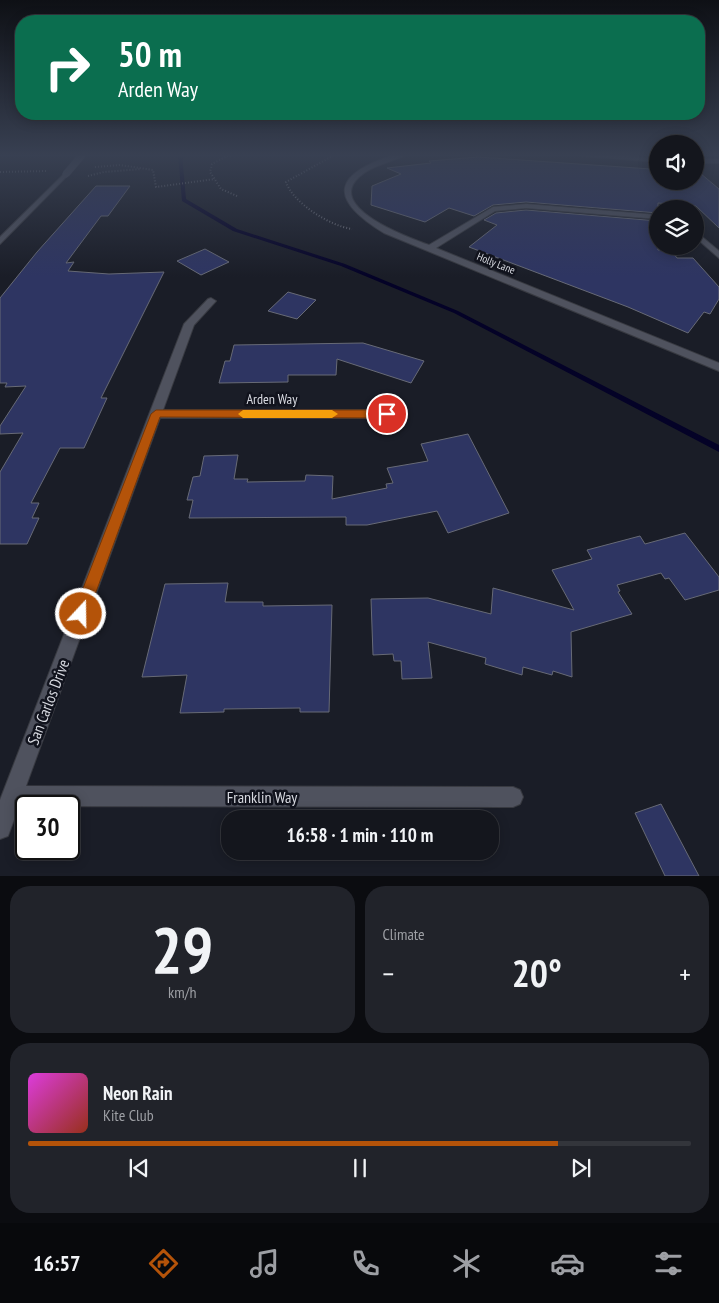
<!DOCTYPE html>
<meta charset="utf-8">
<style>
:root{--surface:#14161d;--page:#21232a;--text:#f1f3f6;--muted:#9d9fa4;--line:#33353b;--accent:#b45309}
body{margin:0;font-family:"PT Sans Narrow",sans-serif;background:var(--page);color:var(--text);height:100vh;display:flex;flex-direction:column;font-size:19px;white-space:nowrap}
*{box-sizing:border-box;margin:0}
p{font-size:16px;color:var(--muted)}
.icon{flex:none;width:28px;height:28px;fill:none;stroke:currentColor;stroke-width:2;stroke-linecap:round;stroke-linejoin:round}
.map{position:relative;height:876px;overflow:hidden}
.side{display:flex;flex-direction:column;gap:10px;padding:10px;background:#0b0c10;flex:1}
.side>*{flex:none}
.banner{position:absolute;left:15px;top:15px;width:690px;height:105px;border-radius:20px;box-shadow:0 2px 12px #0003,0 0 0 1px var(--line);background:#0b6e4f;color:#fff;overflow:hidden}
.buttons{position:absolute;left:649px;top:135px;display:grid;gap:10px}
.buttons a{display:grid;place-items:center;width:55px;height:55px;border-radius:50%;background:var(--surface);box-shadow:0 2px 12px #0003,0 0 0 1px var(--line);font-size:25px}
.speed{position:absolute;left:15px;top:795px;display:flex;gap:10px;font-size:25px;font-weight:700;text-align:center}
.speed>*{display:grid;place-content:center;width:65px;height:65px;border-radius:50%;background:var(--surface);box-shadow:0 2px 12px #0003,0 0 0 1px var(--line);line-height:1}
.speed .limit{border:2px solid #111;border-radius:8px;background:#fff;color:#111}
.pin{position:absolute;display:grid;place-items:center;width:42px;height:42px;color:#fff;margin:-21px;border:2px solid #fff;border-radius:50%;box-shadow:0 1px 5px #0007}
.me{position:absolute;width:55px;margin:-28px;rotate:21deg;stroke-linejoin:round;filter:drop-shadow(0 0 4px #0008)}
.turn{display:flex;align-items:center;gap:18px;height:105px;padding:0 20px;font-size:22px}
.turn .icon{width:65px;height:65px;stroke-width:2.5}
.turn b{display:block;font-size:35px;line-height:42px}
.big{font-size:38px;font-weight:700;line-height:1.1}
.side .tile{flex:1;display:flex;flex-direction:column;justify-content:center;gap:8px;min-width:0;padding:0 18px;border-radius:20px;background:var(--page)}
.side .dial{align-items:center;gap:0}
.dial b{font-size:65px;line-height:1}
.song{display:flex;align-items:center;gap:15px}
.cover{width:60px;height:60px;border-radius:8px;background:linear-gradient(135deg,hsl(300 70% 55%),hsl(10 70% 35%))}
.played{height:5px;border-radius:2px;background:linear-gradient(90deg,var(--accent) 80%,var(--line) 80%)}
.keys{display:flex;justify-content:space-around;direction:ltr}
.heat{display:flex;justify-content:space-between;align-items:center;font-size:28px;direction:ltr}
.side .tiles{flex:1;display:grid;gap:10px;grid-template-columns:1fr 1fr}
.tile:last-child{grid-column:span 2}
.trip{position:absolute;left:221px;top:810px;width:278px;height:50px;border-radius:20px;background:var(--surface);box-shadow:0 2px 12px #0003,0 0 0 1px var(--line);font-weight:700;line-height:50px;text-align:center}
.tabs{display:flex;height:80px;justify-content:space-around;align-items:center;background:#08090c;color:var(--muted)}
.tabs .icon{width:35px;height:35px}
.tabs .active{color:var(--accent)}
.tabs b{font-size:22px;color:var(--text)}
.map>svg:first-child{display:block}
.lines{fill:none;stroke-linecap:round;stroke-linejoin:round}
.stream{fill:#040227;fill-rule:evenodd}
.building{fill:#2e3562;stroke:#676a76}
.street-casing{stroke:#383a41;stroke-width:2}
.secondary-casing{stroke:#383a41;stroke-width:2}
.path{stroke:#6a6c75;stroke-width:2;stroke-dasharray:1 2;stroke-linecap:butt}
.street{fill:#4f525e;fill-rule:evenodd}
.secondary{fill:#4f525e;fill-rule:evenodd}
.secondary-bridge-casing{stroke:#383a41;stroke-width:8;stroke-linecap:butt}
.secondary-bridge{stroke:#4f525e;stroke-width:7}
.route{fill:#b45309;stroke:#753606}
.slow{fill:#f59e0b}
.labels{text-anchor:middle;stroke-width:5;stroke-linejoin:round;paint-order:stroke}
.far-street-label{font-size:11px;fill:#d8dae1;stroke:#11131d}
.street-label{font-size:14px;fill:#d8dae1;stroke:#11131d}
.near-street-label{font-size:16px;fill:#d8dae1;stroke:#11131d}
</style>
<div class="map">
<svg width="719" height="876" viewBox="0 0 719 876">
<rect width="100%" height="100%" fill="#1a1d27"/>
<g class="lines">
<path class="stream" d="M 178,154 L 182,154 L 186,199 L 237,229 L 345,264 L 458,311 L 719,445 L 719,452 L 454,313 L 341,266 L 233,231 L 182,201 Z"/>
</g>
<g class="building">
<path d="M 478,157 L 651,169 L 658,170 L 658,181 L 695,181 L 695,173 L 700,173 L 719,189 L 719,228 L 696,206 L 658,203 L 658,213 L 526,202 L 493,205 L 474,216 L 449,208 L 425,222 L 371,205 L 372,186 L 401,174 L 387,168 L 431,163 L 429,161 Z"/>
<path d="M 96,186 L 130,186 L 108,216 L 101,216 L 66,263 L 74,262 L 68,271 L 109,274 L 164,272 L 101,398 L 107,398 L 84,448 L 60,448 L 31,503 L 39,503 L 32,518 L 39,518 L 27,544 L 0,544 L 0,472 L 23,433 L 0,434 L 0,426 L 26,386 L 5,387 L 7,383 L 0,383 L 0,298 L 37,252 Z"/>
<path d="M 526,210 L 658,221 L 658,250 L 670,249 L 677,258 L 693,258 L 719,287 L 719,299 L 710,314 L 704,312 L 688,333 L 628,307 L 469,247 L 497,225 L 484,220 L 496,213 Z"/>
<path d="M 205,249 L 229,262 L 201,275 L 177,261 Z"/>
<path d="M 288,292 L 316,300 L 297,319 L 268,311 Z"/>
<path d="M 363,343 L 424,361 L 411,383 L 337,359 L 336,375 L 288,375 L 288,382 L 219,383 L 225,361 L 230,361 L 234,345 Z"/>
<path d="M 468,434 L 509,513 L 448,533 L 437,511 L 367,525 L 346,525 L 346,517 L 189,518 L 193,500 L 187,500 L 193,477 L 200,476 L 204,456 L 238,455 L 234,479 L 248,479 L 247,482 L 305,481 L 306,475 L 333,476 L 332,499 L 387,488 L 386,484 L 393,483 L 387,468 L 428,461 L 421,444 Z"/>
<path d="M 685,533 L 719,577 L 719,590 L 685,600 L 669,578 L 665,579 L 661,573 L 617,585 L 620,591 L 618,592 L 632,614 L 571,632 L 572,677 L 553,671 L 552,675 L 523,667 L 522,675 L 485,664 L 486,658 L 428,642 L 432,678 L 402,679 L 401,661 L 394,661 L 393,654 L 373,655 L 371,599 L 428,598 L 491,614 L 493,588 L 574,610 L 552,570 L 592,559 L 587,550 L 640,536 L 645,544 Z"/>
<path d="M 228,583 L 225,602 L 263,602 L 263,606 L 332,605 L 329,712 L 300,712 L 300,708 L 224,709 L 224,712 L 180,713 L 187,675 L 142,677 L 165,584 Z"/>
<path d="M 661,804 L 699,876 L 665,876 L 635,813 Z"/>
</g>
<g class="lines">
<g class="street-casing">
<g id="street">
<path d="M 397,154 L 407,154 C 392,163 373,164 359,177 C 325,208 410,238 429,245 L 493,207 L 526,204 L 658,215 L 658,219 L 526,208 L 495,211 L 436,248 L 719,363 L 719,371 L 384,233 C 325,197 335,173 397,154 Z"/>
<path d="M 580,154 L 658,158 L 658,162 L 583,156 Z"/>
<rect x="695" y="159" width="24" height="4"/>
<path d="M 695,231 L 719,251 L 719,258 L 695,237 Z"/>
<path d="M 211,298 L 216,301 L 194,325 L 163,410 L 387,410 L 393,414 L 387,418 L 160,418 L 26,786 L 513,787 L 520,790 L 523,797 L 520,804 L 513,807 L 19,806 L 8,836 L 0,839 L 0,800 L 184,324 L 208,299 Z"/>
</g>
</g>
<g class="secondary-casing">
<path id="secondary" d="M 66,172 L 69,174 L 68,175 L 0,244 L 0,237 Z"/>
</g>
<g class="path">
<path d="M 336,154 L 286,182 C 293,203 330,226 352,229"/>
<path d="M 95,167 L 120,165 L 153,170 L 156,187 L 215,179"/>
<path d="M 0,172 L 47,171"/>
<path d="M 88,176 L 104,172 L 141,169"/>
<path d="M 237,196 L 221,189 L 210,172 L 212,164 L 227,156 L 238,154"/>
</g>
<use href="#street" class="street"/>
<use href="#secondary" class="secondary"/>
<g class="secondary-bridge-casing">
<path id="secondary-bridge" d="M 66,174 L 83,154"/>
</g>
<use href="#secondary-bridge" class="secondary-bridge"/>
</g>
<linearGradient id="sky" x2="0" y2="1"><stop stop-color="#0e1015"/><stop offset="0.56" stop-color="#384052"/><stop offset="1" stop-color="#384052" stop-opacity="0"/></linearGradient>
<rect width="719" height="277" fill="url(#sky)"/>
<path class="route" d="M 156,410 L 387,410 L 392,414 L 387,418 L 160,417 L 88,614 L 86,619 L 81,622 L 75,619 L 73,614 L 151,414 Z"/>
<path class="slow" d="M 243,410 L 332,410 L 338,414 L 332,418 L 243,418 L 238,414 Z"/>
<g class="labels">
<g class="far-street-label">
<text transform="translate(496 263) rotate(22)" y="4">Holly Lane</text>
</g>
<g class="street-label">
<text x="272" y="404">Arden Way</text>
</g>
<g class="near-street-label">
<text transform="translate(48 702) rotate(-69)" y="6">San Carlos Drive</text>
<text x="262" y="803">Franklin Way</text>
</g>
</g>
</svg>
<div class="buttons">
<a><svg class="icon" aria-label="sound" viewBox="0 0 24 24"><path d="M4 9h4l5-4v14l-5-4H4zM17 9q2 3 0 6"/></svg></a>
<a><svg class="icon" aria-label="layers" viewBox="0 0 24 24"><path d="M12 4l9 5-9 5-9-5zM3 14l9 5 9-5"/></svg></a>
</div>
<div class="speed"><div class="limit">30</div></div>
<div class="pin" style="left:387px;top:414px;background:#d93025"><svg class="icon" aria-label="arrive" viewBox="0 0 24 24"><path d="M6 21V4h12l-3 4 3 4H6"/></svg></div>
<svg class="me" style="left:81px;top:614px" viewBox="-20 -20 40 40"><circle r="17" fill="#b45309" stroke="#fff" stroke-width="3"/><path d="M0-11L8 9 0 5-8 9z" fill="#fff"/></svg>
<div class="trip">16:58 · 1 min · 110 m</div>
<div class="banner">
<div class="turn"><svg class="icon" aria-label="right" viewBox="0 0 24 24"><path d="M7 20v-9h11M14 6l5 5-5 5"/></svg><div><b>50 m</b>Arden Way</div></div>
</div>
</div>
<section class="side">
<div class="tiles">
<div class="tile dial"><b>29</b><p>km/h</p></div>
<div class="tile"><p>Climate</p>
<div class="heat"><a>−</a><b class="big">20°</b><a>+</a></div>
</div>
<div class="tile">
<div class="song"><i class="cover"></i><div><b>Neon Rain</b><p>Kite Club</p></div></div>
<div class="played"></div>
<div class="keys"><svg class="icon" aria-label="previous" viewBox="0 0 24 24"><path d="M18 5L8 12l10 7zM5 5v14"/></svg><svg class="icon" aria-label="pause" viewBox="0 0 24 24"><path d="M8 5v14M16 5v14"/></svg><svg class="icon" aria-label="next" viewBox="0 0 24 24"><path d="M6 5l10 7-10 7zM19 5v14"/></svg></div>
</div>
</div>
</section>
<nav class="tabs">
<b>16:57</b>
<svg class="icon active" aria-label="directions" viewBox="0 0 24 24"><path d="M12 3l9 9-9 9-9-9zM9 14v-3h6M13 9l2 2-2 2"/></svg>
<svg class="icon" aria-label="music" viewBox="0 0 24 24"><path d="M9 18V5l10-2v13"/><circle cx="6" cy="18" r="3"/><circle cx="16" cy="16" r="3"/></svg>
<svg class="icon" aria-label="phone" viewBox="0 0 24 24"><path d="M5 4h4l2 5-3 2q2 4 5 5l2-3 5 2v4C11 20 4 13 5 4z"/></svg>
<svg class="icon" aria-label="climate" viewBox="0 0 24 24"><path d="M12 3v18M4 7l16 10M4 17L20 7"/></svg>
<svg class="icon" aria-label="car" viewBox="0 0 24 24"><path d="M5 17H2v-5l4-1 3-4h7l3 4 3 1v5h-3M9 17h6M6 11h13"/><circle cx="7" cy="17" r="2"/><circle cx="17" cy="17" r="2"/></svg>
<svg class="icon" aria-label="filters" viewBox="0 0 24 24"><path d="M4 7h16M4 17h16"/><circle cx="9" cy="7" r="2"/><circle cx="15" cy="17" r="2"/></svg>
</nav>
